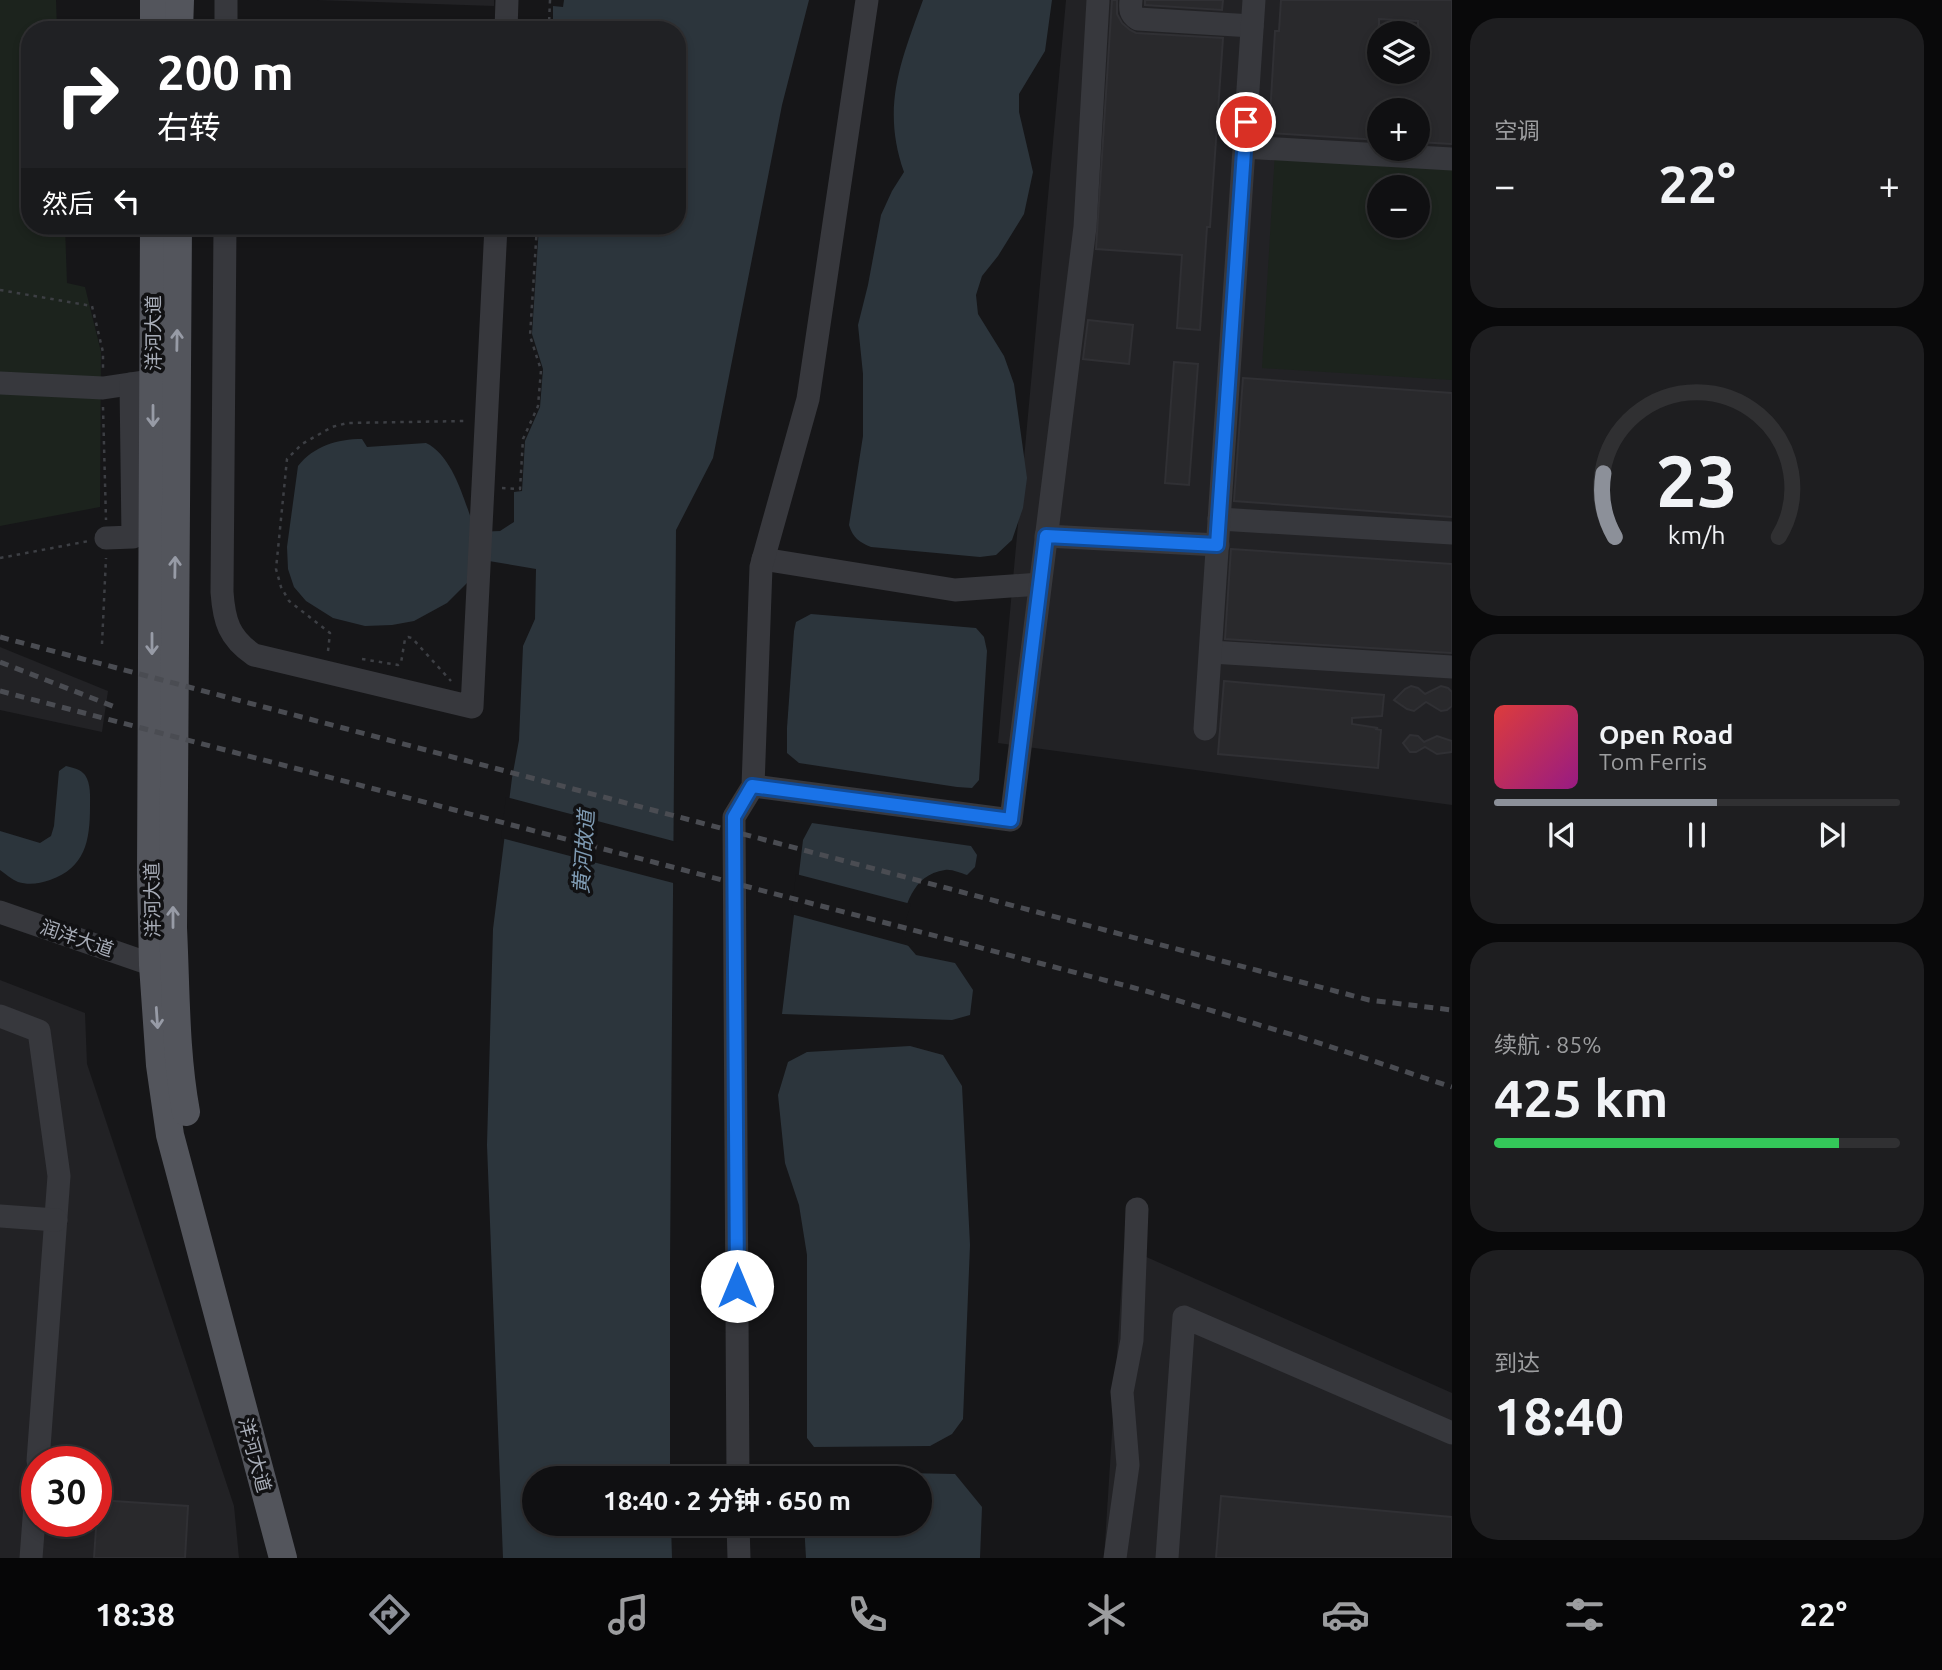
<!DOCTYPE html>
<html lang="zh">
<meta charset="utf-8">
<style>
:root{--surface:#101012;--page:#1e1e20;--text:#f1f3f6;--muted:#9c9d9f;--line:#303032;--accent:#8c9099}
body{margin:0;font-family:Ubuntu,"Noto Sans SC",sans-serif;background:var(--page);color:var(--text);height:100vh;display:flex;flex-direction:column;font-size:26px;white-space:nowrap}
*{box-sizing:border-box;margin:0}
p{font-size:23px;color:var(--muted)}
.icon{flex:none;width:38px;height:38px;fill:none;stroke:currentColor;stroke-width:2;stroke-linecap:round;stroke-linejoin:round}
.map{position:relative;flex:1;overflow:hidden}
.sheet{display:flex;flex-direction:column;gap:18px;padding:18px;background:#09090a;width:490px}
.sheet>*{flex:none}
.hud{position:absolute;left:21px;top:21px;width:665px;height:214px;border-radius:28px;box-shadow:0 4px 10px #0003,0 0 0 2px var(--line);background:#202124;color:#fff;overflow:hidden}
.tools{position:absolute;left:1367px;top:21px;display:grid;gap:14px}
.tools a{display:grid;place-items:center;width:63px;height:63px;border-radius:50%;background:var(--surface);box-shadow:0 4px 10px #0003,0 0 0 2px var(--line);font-size:35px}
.speed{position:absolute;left:21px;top:1446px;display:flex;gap:14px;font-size:35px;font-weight:700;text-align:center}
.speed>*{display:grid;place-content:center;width:91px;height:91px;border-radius:50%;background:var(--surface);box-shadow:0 4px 10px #0003,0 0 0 2px var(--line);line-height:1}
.speed .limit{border:10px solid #d22;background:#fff;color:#111}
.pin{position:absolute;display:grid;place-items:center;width:60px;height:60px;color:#fff;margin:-30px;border:4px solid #fff;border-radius:50%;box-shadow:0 2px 7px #0007}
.me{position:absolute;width:77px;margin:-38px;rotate:0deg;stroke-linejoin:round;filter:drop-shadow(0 0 5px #0008)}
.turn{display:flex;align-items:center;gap:24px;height:147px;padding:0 21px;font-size:32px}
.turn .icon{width:91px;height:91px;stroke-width:2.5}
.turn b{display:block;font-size:49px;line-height:60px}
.then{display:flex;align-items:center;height:66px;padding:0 21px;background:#0003;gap:14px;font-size:26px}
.big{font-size:52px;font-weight:700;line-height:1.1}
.sheet .widget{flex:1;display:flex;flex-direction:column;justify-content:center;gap:10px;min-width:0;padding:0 24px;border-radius:28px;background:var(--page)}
.sheet .dial{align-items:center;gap:0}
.dial svg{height:182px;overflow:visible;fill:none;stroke:var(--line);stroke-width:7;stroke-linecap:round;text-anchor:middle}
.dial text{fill:var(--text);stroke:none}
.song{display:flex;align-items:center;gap:21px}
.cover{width:84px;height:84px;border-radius:10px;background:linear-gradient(135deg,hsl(0 70% 55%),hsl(310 70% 35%))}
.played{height:7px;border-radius:4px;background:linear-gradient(90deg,var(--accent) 55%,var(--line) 55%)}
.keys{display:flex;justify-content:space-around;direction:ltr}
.heat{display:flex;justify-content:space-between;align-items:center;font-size:38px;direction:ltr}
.charge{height:10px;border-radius:5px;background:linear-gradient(90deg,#34c759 85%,var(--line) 0)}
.trip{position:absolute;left:522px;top:1466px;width:410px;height:70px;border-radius:35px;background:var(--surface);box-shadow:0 4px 10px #0003,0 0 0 2px var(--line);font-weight:700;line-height:70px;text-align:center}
.menu{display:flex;height:112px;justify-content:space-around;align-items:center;background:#060607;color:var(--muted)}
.menu .icon{width:49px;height:49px}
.menu .active{color:var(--accent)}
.menu b{font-size:32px;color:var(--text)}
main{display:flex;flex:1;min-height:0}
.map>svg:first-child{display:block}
.built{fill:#222225;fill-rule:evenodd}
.green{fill:#1c231d;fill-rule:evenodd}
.water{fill:#2c353c}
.pier{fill:#161618}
.building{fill:#29292c;stroke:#303034;stroke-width:2;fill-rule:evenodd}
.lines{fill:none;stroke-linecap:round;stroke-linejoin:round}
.path{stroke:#3d3f44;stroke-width:2.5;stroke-dasharray:3.5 5;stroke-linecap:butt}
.minor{stroke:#37383d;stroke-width:23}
.major{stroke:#53555c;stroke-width:28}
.rail{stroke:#4a4c52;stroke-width:5;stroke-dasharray:9 7;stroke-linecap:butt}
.oneway{stroke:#979ba6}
.route-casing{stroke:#114b97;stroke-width:18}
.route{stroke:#1a73e8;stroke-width:12}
.labels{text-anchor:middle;stroke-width:7;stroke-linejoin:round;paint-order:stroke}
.street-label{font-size:19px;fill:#a8adb8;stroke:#111113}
.water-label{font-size:21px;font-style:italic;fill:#7f9bb3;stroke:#111113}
</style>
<main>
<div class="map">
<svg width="1452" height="1558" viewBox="0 0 1452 1558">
<rect width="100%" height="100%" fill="#161618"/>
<g class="built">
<path d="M 317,0 L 494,0 L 494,6 Z"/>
<path d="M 1066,0 L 1452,0 L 1452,805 L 998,743 ZM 1379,33 L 1418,33 L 1418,72 L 1379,72 ZM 1379,110 L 1418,110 L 1418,149 L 1379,149 ZM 1379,187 L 1418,187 L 1418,226 L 1379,226 Z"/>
<path d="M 0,647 L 108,691 L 102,732 L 0,710 Z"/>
<path d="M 0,980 L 85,1013 L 87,1064 L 234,1506 L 239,1558 L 0,1558 ZM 37,1461 L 96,1461 L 96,1521 L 37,1521 Z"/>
<path d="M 1124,1247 L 1452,1393 L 1452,1558 L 1104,1558 Z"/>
</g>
<g class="green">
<path d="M 0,0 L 56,0 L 57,30 L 30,30 L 30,226 L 65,226 L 67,283 L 85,287 L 101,352 L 100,507 L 0,526 Z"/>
<path d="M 1275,152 L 1452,164 L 1452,380 L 1262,368 ZM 1379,187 L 1418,187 L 1418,226 L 1379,226 Z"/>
</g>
<g class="water">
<path d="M 564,0 L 809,0 L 782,105 L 713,458 L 676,530 L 670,1262 L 670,1479 L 534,1479 L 534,1524 L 671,1524 L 672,1558 L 503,1558 L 487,1145 L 493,929 L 512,778 L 519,740 L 523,646 L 535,619 L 536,569 L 489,561 L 447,603 L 414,621 L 392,625 L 365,626 L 333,618 L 306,601 L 294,587 L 288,569 L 287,547 L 298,466 C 314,446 337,439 362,439 L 367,447 L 426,443 C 454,456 465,504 476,532 L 500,531 L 514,522 L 514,492 L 522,491 L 525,441 L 540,407 L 543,369 L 532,334 L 539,226 L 677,226 L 677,30 L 561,30 L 553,23 L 553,6 L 563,7 Z"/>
<path d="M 923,0 L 1052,0 L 1045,51 L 1019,94 L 1019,112 L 1033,172 L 1024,214 L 998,256 L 982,276 L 976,295 L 978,314 L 1004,356 L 1014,384 L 1027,478 L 1023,508 L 1012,540 L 996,555 L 980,557 L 871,547 C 859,542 853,538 849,525 L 863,436 L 863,374 L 858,325 L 868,285 L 881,215 L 892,191 L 904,172 C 881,107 901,61 923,0 Z"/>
<path d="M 811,614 L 976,628 L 984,637 L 987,651 L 979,780 L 972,788 L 957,787 L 799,763 L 787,753 L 787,728 L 794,631 L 796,622 Z"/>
<path d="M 66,766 C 74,768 80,769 85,775 C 91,784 90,796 90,807 C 90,841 85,868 50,880 C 39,884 28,885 18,882 C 11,879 6,874 0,870 L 0,831 L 40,843 L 51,836 L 54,826 L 59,771 Z"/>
<path d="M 812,823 L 971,846 L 977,855 L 975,867 L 967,875 C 960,873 952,869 945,870 C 911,875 906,907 898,934 L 916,955 L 955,963 L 973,990 L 970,1015 L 952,1020 L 782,1014 L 803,840 Z"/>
<path d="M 910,1046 L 943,1055 L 962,1086 L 970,1245 L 963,1419 L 952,1434 L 930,1446 L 814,1447 L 807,1438 L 807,1255 L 799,1205 L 785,1163 L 778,1095 L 788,1062 L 807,1052 Z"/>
<path d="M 844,1473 L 864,1473 L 881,1476 L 903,1473 L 955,1474 L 982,1507 L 980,1558 L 806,1558 L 804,1524 L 919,1524 L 919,1479 L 827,1479 Z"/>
</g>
<g class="pier">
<path d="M 506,797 L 677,842 L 677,884 L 501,838 Z"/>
<path d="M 796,874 L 911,904 L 902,933 L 913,947 L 791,914 Z"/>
</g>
<g class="building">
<path d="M 1112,0 L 1117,0 L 1117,14 L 1122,23 L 1130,30 L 1136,33 L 1223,38 L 1210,227 L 1207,227 L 1200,330 L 1177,328 L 1182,255 L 1096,249 Z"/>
<path d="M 1145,0 L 1223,0 L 1222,10 L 1145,5 Z"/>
<path d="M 1281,0 L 1452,0 L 1452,144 L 1418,142 L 1418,110 L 1379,110 L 1379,140 L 1269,133 L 1275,31 L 1279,31 ZM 1379,19 L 1418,21 L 1418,72 L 1379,72 Z"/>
<path d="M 1088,320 L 1133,325 L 1129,364 L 1083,359 Z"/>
<path d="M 1174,362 L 1198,364 L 1189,485 L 1165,483 Z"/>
<path d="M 1243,378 L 1452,393 L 1452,517 L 1234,501 Z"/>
<path d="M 1231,549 L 1452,564 L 1452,653 L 1225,639 Z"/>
<path d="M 1224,681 L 1384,695 L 1382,716 L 1352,718 L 1352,724 L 1378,728 L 1375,729 L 1381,730 L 1378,768 L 1218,754 Z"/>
<path d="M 1411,686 L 1418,688 L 1425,694 L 1441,686 L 1448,688 L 1452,692 L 1452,706 L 1447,710 L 1441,711 L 1426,702 L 1414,711 L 1407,709 L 1394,700 L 1405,689 Z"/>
<path d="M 1410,735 L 1418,736 L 1424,742 L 1437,736 L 1452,741 L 1452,752 L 1437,754 L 1425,747 L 1416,752 L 1410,752 L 1403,743 Z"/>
<path d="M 1221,1496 L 1452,1517 L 1452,1558 L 1216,1558 Z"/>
<path d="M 98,1500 L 188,1506 L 185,1558 L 94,1558 Z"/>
</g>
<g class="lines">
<g class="path">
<path d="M 550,0 L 549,24 L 556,30"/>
<path d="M 0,290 L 92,306 L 103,352 L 103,369"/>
<path d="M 103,407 L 106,520"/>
<path d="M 502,488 L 520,489 L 523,439 L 538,406 L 541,370 L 530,336 L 537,226"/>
<path d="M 0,558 L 89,541"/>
<path d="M 102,644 L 106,558"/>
<path d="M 328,651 L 330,633 L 289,601 L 281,587 L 276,569 L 287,459 L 302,444 L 332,427 L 347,423 L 466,421"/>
<path d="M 362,659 L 398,665 L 401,663 L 405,639 L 408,637 L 412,638 L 451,681"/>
</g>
<g class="minor">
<path d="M 1131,0 C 1130,9 1130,14 1138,19 L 1252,26"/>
<path d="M 226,30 L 226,0"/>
<path d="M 506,30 L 507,0"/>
<path d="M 1244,147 L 1452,159"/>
<path d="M 225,226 L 222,592 C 224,621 229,638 254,655 L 472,707 L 496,226"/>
<path d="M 0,383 L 103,388 L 143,382"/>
<path d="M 1219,519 L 1452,533"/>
<path d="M 1046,536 L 1218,545"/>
<path d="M 106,538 L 133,537 L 131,384"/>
<path d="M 763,559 L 955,590 L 1040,584"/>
<path d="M 1211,652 L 1452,667"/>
<path d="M 1205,729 L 1254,0"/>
<path d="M 753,786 L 1011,820 L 1085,227 L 1098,0"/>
<path d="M 0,912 L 153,965"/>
<path d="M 0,1016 L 39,1031 L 59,1176 L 38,1461"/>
<path d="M 0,1216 L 56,1220"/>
<path d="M 738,1479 L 734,817 L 753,786 L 761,567 L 808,399 L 867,0"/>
<path d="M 738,1524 L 739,1558"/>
<path d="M 31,1558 L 37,1479"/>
<path d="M 1115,1558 L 1128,1465 L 1122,1392 L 1132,1340 L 1137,1209"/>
<path d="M 1167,1558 L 1184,1317 L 1452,1433"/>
</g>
<g class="major">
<path d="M 154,30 L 154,0"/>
<path d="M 179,30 L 180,0"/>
<path d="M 154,226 L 151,875 L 153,965 L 160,1065 L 170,1135 L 283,1558"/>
<path d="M 178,226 L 173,928 C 176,989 175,1052 186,1112"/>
</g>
<g class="rail">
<path d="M 0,637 L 1369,1000 L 1452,1010"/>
<path d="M 0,662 L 115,707"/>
<path d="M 0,691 L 1146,991 L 1313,1041 L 1452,1087"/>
</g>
</g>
<defs><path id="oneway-shaft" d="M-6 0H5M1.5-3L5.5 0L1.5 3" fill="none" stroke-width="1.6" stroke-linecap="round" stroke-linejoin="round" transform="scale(1.75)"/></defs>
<g class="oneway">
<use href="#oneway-shaft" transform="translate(177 340) rotate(-89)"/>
<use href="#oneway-shaft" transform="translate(153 416) rotate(90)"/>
<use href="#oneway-shaft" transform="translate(175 567) rotate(-89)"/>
<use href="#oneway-shaft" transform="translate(152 644) rotate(90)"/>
<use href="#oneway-shaft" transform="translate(173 917) rotate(-90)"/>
<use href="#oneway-shaft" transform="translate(157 1018) rotate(86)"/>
</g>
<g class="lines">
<g class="route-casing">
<path id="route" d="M 737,1286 L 734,817 L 752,786 L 1011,820 L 1046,536 L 1217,545 L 1246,122"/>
</g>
<use href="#route" class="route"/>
</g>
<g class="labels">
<g class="street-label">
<text transform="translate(153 333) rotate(-90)" y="7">洋河大道</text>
<text transform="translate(152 900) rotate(-91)" y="7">洋河大道</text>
<text transform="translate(77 938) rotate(19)" y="7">润洋大道</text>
<text transform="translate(255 1455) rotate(75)" y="7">洋河大道</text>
</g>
<g class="water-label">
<text transform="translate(584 852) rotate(-86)" y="7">黄河故道</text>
</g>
</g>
</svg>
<div class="tools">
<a><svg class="icon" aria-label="layers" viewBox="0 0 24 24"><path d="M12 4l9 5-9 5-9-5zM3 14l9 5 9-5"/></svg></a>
<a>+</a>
<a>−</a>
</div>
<div class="speed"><div class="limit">30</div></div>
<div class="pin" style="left:1246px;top:122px;background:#d93025"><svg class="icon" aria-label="arrive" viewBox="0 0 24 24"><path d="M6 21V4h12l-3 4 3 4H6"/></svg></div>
<svg class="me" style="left:737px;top:1286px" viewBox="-20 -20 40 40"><circle r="19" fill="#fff"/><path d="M0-13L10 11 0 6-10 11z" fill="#1a73e8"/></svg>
<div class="trip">18:40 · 2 分钟 · 650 m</div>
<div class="hud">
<div class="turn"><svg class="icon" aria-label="right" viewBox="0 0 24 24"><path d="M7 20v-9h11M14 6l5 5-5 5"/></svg><div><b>200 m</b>右转</div></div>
<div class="then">然后<svg class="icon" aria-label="left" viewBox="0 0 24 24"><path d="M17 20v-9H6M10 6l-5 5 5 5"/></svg></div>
</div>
</div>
<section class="sheet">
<div class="widget"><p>空调</p>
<div class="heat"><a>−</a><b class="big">22°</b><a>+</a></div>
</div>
<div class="widget dial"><svg viewBox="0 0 100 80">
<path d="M14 69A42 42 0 1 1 86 69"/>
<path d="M14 69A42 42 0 0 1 9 41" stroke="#8c9099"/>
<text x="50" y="56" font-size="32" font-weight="700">23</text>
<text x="50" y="72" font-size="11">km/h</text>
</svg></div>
<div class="widget">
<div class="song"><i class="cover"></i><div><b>Open Road</b><p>Tom Ferris</p></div></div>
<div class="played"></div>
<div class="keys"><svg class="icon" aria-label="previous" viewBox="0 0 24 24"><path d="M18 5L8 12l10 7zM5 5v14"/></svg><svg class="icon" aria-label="pause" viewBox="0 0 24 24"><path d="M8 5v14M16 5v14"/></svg><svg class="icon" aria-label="next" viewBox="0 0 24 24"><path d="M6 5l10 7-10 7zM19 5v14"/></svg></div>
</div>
<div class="widget"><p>续航 · 85%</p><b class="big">425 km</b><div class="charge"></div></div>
<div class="widget"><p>到达</p><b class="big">18:40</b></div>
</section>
</main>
<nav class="menu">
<b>18:38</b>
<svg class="icon active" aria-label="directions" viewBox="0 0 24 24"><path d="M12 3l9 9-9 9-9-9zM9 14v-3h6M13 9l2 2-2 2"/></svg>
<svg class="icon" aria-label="music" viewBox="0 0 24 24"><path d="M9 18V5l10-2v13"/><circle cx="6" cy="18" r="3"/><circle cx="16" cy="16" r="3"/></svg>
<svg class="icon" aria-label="phone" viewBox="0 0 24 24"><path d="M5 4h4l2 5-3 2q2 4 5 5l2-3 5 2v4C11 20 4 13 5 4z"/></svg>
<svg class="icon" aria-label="climate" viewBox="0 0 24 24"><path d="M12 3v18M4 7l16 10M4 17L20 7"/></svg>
<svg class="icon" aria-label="car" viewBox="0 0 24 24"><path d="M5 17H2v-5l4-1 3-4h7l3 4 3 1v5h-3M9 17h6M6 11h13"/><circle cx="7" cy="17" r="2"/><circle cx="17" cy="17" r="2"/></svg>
<svg class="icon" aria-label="filters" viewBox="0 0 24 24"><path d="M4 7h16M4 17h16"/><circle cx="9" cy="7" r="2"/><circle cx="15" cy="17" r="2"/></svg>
<b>22°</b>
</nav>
